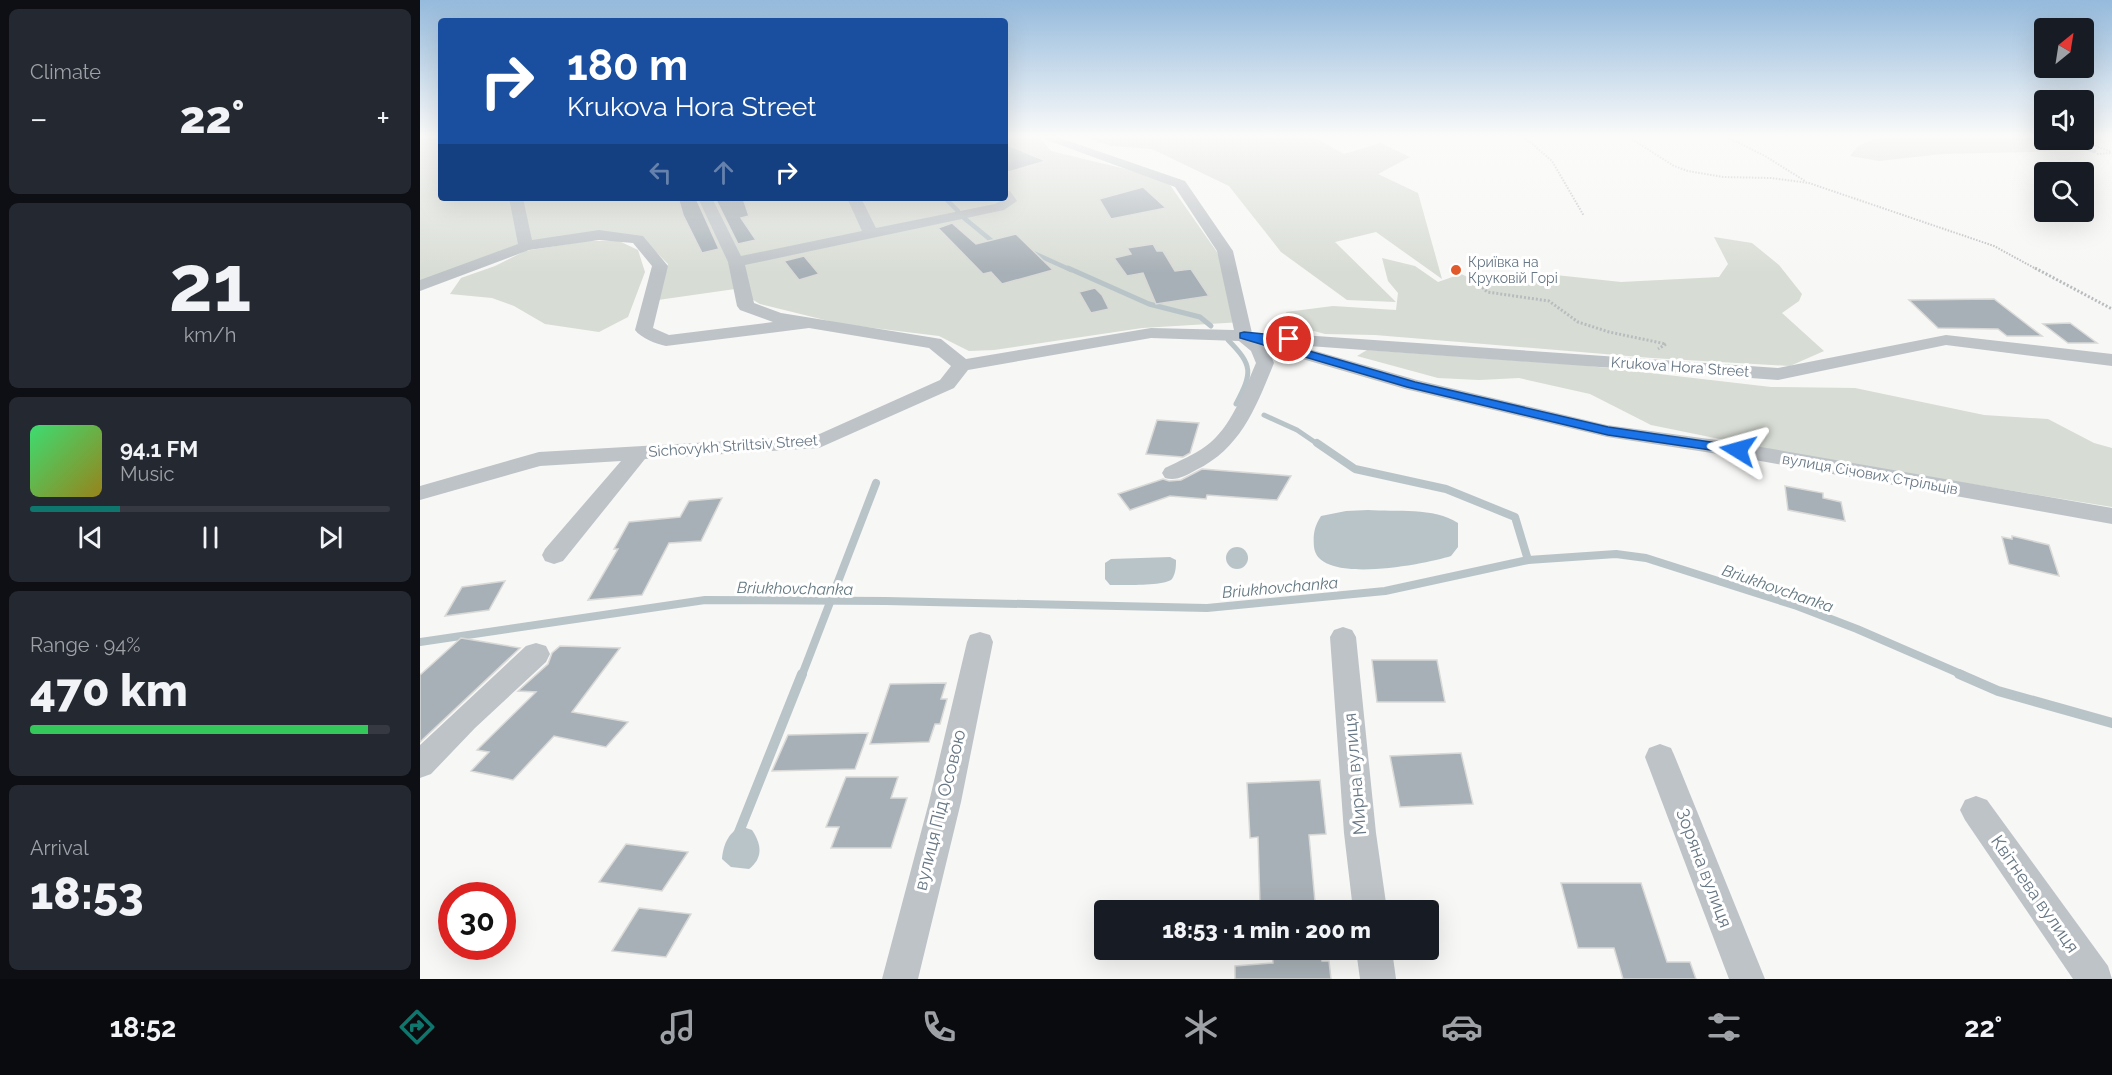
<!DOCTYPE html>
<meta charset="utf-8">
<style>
:root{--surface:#171b24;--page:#242831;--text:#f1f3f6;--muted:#9ea1a6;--line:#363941;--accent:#0f766e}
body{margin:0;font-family:Raleway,sans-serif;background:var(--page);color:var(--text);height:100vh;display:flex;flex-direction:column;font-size:22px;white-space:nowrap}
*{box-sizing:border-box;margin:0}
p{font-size:20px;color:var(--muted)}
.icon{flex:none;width:33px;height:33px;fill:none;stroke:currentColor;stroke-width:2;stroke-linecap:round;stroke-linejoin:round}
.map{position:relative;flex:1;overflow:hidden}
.details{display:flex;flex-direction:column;gap:9px;padding:9px;background:#0d0f14;width:420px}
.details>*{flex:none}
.hud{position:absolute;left:18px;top:18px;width:570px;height:183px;border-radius:6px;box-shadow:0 6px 24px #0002;background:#1a4fa0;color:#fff;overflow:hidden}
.needle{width:39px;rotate:30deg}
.fabs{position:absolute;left:1614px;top:18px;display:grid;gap:12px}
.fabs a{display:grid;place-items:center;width:60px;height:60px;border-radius:6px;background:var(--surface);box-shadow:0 6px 24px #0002;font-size:30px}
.speed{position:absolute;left:18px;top:882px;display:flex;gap:12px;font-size:30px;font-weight:700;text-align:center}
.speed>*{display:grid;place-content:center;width:78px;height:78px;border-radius:50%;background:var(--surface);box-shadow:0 6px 24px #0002;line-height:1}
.speed .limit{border:9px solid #d22;background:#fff;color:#111}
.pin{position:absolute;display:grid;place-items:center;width:51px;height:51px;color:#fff;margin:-26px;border:3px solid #fff;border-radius:50%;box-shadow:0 2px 6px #0007}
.me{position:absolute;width:66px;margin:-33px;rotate:278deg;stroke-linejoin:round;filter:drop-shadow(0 0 4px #0008)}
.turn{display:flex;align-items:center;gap:21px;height:126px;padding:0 30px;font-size:27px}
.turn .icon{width:78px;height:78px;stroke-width:2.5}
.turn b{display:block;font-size:42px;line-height:51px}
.lanes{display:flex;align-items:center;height:57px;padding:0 30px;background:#0003;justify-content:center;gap:30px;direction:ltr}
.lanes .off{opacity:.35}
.big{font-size:45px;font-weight:800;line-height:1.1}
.details .card{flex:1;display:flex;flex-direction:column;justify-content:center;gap:9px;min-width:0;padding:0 21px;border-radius:9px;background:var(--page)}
.details .dial{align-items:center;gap:0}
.dial b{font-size:78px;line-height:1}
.song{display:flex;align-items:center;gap:18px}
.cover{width:72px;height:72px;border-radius:9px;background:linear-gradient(135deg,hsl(140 70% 55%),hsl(50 70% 35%))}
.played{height:6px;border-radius:3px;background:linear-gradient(90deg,var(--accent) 25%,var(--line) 25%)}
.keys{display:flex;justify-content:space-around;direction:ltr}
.heat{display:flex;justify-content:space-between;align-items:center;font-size:33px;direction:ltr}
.charge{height:9px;border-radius:4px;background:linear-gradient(90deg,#34c759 94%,var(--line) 0)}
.trip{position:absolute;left:674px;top:900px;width:345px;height:60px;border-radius:6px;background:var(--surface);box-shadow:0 6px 24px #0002;font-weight:800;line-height:60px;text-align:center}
.tab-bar{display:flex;height:96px;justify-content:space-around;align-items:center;background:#090b0e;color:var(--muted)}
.tab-bar .icon{width:42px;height:42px}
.tab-bar .selected{color:var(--accent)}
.tab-bar b{font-size:27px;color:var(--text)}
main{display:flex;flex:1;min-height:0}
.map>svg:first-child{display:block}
.green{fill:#d7dcd4}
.water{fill:#b9c4c9}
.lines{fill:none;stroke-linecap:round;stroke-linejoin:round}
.stream-far3{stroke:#b9c4c9;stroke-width:4.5}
.stream-far2{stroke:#b9c4c9;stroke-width:5}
.stream-far1{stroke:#b9c4c9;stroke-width:8}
.stream{stroke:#b9c4c9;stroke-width:10}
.building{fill:#a7b0b6;stroke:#d9d9d7;stroke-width:1.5}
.path-far1{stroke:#b9bcbf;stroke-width:2;stroke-dasharray:1.5 1.5;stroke-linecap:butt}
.path{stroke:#b9bcbf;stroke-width:3;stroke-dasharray:2 2;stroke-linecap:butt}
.minor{fill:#bec3c7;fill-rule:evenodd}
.route{fill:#1a73e8;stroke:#114b97;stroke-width:1.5}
.poi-dot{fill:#e15a2b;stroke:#fff;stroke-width:2}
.labels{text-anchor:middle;stroke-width:6;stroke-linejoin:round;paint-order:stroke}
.far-poi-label{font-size:14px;fill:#677785;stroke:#fff;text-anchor:start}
.street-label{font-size:15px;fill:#677785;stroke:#fff}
.water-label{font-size:16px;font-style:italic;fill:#637881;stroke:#fff}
.near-street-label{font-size:18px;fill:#677785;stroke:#fff}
</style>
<main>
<section class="details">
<div class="card"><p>Climate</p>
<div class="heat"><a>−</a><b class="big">22°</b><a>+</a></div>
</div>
<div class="card dial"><b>21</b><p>km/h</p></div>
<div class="card">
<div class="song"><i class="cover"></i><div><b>94.1 FM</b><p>Music</p></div></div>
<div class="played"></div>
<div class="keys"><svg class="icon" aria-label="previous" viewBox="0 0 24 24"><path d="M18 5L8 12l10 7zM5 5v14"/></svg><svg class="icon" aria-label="pause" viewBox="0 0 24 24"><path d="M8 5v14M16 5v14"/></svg><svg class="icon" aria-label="next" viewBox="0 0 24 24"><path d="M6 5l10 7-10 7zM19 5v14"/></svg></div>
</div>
<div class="card"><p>Range · 94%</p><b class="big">470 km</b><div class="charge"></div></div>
<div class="card"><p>Arrival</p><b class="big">18:53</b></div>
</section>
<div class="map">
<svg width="1692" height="979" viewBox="0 0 1692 979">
<rect width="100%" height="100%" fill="#f7f7f5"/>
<g class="green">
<path d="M 0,136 L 21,136 L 21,198 L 585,198 L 585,136 L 618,136 L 631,151 L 722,173 L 750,185 L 797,252 L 822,322 L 722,328 L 574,350 L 549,351 L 519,336 L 421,324 L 340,304 L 315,289 L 238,300 L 248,264 L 222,238 L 112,242 L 0,283 Z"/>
<path d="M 668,136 L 892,136 L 924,154 L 960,143 L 990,157 L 958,174 L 998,193 L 1022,279 L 956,232 L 915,242 L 976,302 L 927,300 L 861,252 L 809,186 L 732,149 L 691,146 L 666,137 Z"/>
<path d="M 1459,136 L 1624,136 L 1624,140 L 1641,140 L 1653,149 L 1612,152 L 1522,154 L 1459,161 L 1430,156 L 1438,146 Z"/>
<path d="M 1294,237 L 1332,243 L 1359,265 L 1382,294 L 1379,301 L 1362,313 L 1404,351 L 1370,366 L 1232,358 L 955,335 L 905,334 L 872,325 L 866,312 L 913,306 L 976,310 L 978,293 L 968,281 L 962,258 L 995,266 L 1018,282 L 1041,274 L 1052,279 L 1126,274 L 1201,282 L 1299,277 L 1308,264 Z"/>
<path d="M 166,241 L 199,241 L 218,250 L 225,272 L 208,317 L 179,332 L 125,324 L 94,306 L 72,298 L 30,294 L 41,278 L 75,266 L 105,251 Z"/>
<path d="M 947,350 L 1161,365 L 1351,387 L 1435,388 L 1564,415 L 1628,419 L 1674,443 L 1692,448 L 1692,507 L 1403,460 L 1231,425 L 1170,394 L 1099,378 L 1059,380 L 1018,378 L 937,356 Z"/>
</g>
<g class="water">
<path d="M 948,510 C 976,512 1014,507 1038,523 L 1038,547 L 1031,556 C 1006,564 898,586 894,547 C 893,535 894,527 901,516 L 926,511 Z"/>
<circle cx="817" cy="558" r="11"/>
<path d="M 750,557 L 756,560 C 756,566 756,573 752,579 C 746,586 706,585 695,585 L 690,585 L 685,579 L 685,563 L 691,559 Z"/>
<path d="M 323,827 L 332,830 C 342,845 343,858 329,869 L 311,867 L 302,859 C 303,845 309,830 323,827 Z"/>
</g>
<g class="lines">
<g class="stream-far3">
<path d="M 1647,141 L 1674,151"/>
<path d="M 525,198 L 538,211"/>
<path d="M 544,218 L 572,241 L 578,242"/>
<path d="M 609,251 L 651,270"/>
</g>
<g class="stream-far2">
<path d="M 648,268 L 729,304 L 780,317 L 791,326"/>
<path d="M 808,340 C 834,366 832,373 816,404"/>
<path d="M 844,415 L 877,430 L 899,445"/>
</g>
<g class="stream-far1">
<path d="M 897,443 L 935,469 L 1026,489 L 1095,517 L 1108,560"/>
<path d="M 0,642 L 285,600 L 466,601 L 787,608 L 965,591 L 1108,560 L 1196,554 L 1226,558 L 1377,606 L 1437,629 L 1543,675"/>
<path d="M 382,675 L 456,483"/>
</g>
<g class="stream">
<path d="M 1539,674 L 1578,691 L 1692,723"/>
<path d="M 317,837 L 382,674"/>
</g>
</g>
<g class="building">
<path d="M 585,144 L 626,161 L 585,173 Z"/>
<path d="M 723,187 L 746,208 L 691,219 L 679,199 Z"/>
<path d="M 258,198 L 276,198 L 299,249 L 282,253 L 263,215 Z"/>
<path d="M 295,198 L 323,198 L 329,216 L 321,218 L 336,240 L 318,244 Z"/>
<path d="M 532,223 L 556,244 L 596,234 L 633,270 L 582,284 L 571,272 L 563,274 L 518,228 Z"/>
<path d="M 733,244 L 737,251 L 743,251 L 755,271 L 771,269 L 789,296 L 736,304 L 723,273 L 707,276 L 694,258 L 711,254 L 707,248 Z"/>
<path d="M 384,256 L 399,274 L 379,280 L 364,261 Z"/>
<path d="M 675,288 L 682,295 L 689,309 L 671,313 L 659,292 Z"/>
<path d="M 1574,299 L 1622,336 L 1587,336 L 1578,329 L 1518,328 L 1489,300 Z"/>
<path d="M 1650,323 L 1677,343 L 1648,343 L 1623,324 Z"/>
<path d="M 737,420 L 779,423 L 770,453 L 763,457 L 726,454 Z"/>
<path d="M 782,469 L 871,476 L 857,500 L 787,495 L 786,499 L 750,496 L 710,510 L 698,494 L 743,479 L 749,481 L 761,480 Z"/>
<path d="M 1365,486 L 1403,493 L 1403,498 L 1421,502 L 1425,521 L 1368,510 Z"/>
<path d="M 302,498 L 281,541 L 249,543 L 222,595 L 168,600 L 198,549 L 194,549 L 209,522 L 260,517 L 269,501 Z"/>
<path d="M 1592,536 L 1629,545 L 1639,576 L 1589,564 L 1582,537 L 1592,539 Z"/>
<path d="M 85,581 L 69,610 L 25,616 L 42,587 Z"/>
<path d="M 41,638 L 100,648 L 0,742 L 0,675 Z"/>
<path d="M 140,646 L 200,648 L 152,712 L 208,722 L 186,747 L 134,736 L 93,780 L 51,771 L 69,752 L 57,750 L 116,692 L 98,691 L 128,664 L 132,653 Z"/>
<path d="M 952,660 L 1017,660 L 1025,702 L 957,702 Z"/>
<path d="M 526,683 L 521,699 L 527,699 L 520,724 L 515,724 L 509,742 L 450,744 L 470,684 Z"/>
<path d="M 448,733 L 435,769 L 352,771 L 368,735 Z"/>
<path d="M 1041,753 L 1053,804 L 980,807 L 970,756 Z"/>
<path d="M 426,777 L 478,777 L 471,798 L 487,798 L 471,848 L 411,848 L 419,827 L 406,827 Z"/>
<path d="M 900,780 L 906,834 L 889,835 L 895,902 L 840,904 L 838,837 L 830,838 L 827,783 Z"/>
<path d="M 206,844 L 268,852 L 242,891 L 179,882 Z"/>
<path d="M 1141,883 L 1221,883 L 1247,962 L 1270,962 L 1276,979 L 1203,979 L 1194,948 L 1158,948 Z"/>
<path d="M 219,908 L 271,914 L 246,957 L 192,951 Z"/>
<path d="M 852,950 L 901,950 L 902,961 L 909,961 L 911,979 L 815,979 L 815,966 L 853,963 Z"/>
</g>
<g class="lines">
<g class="path-far1">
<path d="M 1103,136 L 1132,161 L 1164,216"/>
<path d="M 1207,136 L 1254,166 L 1268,171 L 1303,177 L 1351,178 L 1389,183 L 1574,246 L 1618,270"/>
<path d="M 1305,136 L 1345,156 L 1385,181"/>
<path d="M 1610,140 L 1624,138"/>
<path d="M 1658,140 L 1692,152"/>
<path d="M 1677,154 L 1691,153"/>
</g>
<g class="path">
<path d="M 1615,268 L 1692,309"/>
<path d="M 1051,276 L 1067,292 L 1129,301 L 1158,322 L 1189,332 L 1246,344 L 1238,349"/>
</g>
<g class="minor">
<path d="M 616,136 L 634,136 L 765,181 L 813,251 L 832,333 L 859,340 L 861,335 L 867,334 L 1358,368 L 1526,335 L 1692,354 L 1692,366 L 1526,345 L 1358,380 L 875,345 L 997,380 L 1187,425 L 1318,443 L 1692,508 L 1692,524 L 1318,457 L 1187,437 L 985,389 L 848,349 L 854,363 C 836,407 821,448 776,470 C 765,476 757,481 745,478 L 742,473 L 745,468 C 759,461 774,455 786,446 C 811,428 824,391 836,363 L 831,351 L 819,341 L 731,338 L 548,370 L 534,388 L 399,448 L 225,459 L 143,561 L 134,564 L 125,561 L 122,555 L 125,549 L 201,461 L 120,466 L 0,500 L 0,486 L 119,452 L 395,436 L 520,380 L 531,366 L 509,348 L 389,328 L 246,346 C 236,344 221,338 215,330 L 232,266 L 213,243 L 179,240 L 109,250 L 0,291 L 0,280 L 98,244 L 89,198 L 103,198 L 112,240 L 179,230 L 223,236 L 248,266 L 233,328 L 249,335 L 353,322 L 320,310 L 317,306 L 308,262 L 278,198 L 292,198 L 321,256 L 442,231 L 427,198 L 441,198 L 456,228 L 575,204 L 582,200 L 581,198 L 585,198 L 585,190 L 590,191 L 597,201 L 584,210 L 325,265 L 334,303 L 361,313 L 521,339 L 546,359 L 731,328 L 814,330 L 797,251 L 755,187 Z"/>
<path d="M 923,627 L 932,630 L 936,637 L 956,833 L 967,910 L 933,910 L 924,833 L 910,637 L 914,630 Z"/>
<path d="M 560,632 L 570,635 L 573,642 L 541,802 L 498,979 L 462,979 L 509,802 L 547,642 L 550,635 Z"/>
<path d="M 116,643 L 126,646 L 130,654 L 126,662 L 55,728 L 11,774 L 0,778 L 0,745 L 106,646 Z"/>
<path d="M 1240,744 L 1251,748 L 1255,757 L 1345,979 L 1309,979 L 1225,757 L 1229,748 Z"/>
<path d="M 1556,796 L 1567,800 L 1688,966 L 1692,979 L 1653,979 L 1545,820 L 1540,810 L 1545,800 Z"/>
<path d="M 936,950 L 972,950 L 976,979 L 940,979 Z"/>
</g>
</g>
<linearGradient id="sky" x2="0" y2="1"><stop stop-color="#95badc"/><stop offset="0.5" stop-color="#fbfbfa"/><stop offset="1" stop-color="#fbfbfa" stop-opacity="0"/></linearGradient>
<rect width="1692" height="273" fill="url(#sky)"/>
<path class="route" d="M 824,332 L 873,337 L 873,341 L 855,341 L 995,382 L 1188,427 L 1318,446 L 1324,450 L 1318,454 L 1188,435 L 987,387 L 820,338 L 820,333 Z"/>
<circle class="poi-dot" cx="1036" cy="270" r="6"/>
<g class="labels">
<g class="far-poi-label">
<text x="1048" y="267">Криївка на<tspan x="1048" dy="16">Круковій Горі</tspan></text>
</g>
<g class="street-label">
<text transform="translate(1260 367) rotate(4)" y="5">Krukova Hora Street</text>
<text transform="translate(313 446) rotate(-4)" y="5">Sichovykh Striltsiv Street</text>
<text transform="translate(1450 474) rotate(10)" y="5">вулиця Січових Стрільців</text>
</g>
<g class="water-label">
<text transform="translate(860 587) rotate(-5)" y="6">Briukhovchanka</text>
<text transform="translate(375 588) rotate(1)" y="6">Briukhovchanka</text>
<text transform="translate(1358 588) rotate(19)" y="6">Briukhovchanka</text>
</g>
<g class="near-street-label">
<text transform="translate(935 774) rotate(-95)" y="6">Мирна вулиця</text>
<text transform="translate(520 810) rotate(-76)" y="6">вулиця Під Осовою</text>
<text transform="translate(1284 868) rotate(69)" y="6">Зоряна вулиця</text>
<text transform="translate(1615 894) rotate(55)" y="6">Квітнева вулиця</text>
</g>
</g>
</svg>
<div class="fabs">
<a><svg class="needle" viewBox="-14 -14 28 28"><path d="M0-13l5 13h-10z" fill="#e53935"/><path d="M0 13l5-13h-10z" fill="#9ea1a6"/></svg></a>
<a><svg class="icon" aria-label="sound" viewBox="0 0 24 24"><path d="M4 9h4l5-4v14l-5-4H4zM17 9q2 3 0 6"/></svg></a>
<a><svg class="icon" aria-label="search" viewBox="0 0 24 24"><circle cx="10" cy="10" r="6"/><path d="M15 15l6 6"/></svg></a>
</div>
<div class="speed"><div class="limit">30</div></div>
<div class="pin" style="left:869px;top:339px;background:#d93025"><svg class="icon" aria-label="arrive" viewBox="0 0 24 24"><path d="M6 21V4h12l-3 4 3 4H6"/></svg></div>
<svg class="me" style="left:1318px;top:450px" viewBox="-20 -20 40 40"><path d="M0-17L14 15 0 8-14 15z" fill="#1a73e8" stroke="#fff" stroke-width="4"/></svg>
<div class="trip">18:53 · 1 min · 200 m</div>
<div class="hud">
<div class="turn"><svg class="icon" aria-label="right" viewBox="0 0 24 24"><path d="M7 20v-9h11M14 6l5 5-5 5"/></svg><div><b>180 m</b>Krukova Hora Street</div></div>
<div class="lanes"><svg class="icon off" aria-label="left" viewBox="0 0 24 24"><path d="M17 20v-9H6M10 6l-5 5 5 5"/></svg><svg class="icon off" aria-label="ahead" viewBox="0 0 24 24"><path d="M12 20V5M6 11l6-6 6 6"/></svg><svg class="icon" aria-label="right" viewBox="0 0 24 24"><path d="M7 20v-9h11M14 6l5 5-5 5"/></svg></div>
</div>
</div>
</main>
<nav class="tab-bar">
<b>18:52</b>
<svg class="icon selected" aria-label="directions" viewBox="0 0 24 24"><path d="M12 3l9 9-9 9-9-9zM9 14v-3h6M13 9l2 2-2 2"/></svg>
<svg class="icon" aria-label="music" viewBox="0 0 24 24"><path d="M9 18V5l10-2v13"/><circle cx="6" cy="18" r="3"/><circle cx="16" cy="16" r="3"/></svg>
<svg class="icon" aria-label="phone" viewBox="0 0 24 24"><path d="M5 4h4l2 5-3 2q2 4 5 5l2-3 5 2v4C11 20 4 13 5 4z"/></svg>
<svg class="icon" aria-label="climate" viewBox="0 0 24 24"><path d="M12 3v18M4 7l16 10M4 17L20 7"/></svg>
<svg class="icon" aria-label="car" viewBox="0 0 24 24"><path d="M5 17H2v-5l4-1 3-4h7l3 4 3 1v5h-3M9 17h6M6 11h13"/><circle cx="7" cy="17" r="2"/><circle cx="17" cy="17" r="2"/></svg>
<svg class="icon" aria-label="filters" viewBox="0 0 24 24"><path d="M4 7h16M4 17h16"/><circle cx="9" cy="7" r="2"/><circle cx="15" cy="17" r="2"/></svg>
<b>22°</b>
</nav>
